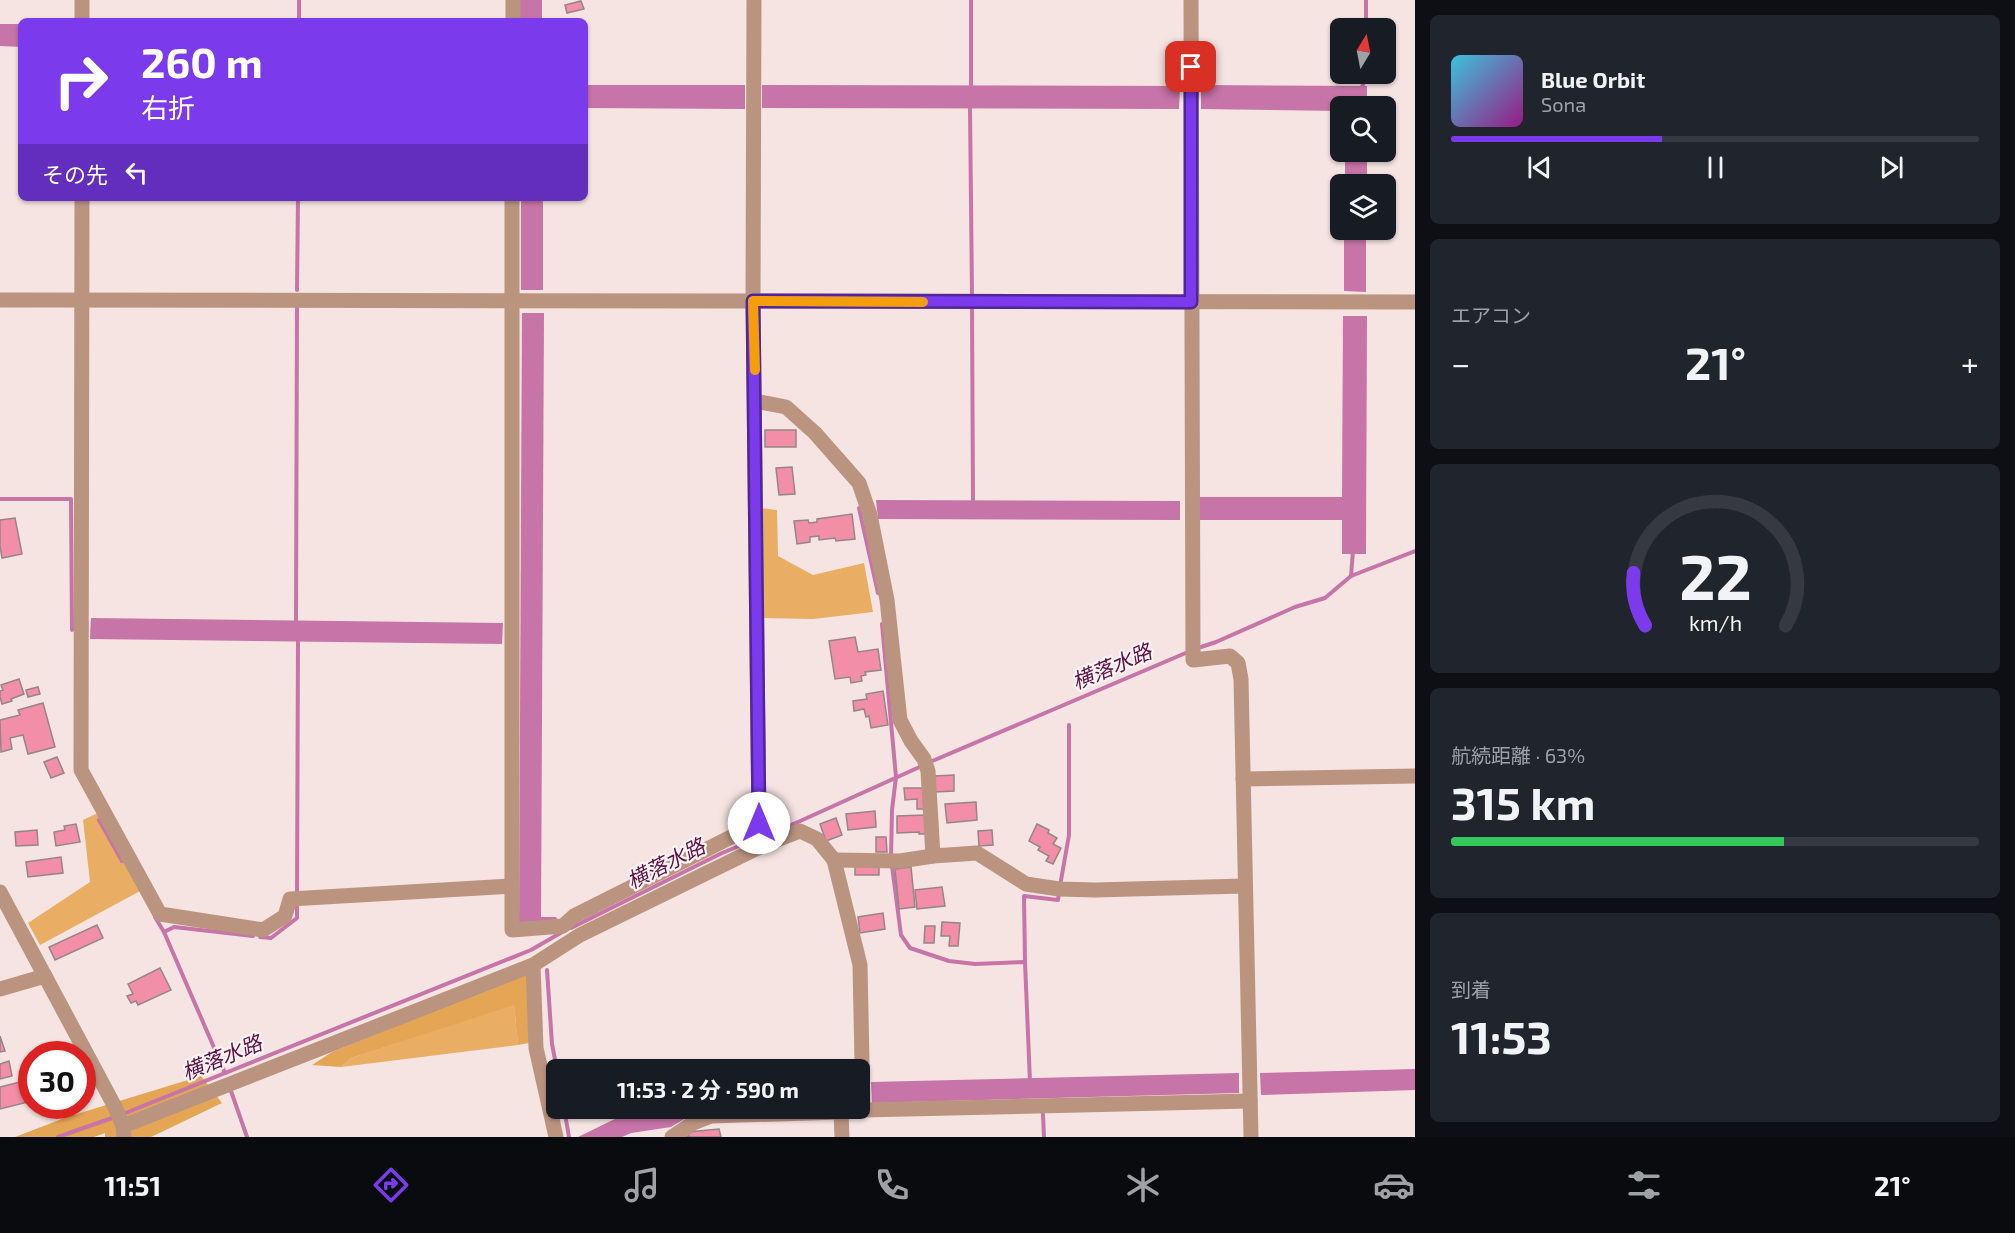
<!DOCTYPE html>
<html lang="ja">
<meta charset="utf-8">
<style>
:root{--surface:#171b24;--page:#20242c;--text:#f1f3f6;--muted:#9ea1a6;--line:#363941;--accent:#7c3aed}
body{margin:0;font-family:"Exo 2","Noto Sans JP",sans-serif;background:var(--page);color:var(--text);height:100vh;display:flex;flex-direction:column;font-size:22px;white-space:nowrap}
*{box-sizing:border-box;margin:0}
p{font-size:20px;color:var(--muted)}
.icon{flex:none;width:33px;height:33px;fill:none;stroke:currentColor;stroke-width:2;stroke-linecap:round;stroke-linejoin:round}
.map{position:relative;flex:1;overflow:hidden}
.sheet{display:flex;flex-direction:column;gap:15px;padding:15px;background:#0d0f14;width:600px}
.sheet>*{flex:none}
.hud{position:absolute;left:18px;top:18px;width:570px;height:183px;border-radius:9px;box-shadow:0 2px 4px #0004;background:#7c3aed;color:#fff;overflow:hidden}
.needle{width:39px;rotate:10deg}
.tools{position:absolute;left:1330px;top:18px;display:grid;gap:12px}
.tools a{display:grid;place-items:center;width:66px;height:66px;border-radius:9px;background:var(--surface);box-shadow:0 2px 4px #0004;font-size:30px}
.speed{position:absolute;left:18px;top:1041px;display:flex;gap:12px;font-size:30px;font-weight:700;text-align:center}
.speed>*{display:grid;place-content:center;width:78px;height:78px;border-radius:50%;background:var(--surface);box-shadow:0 2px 4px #0004;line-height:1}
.speed .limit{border:9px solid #d22;background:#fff;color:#111}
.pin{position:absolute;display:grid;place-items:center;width:51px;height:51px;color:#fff;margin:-26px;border-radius:12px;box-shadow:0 3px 9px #0006}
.me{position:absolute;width:66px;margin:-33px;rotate:0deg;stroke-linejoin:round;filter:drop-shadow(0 0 4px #0008)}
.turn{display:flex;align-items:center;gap:21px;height:126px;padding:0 24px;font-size:27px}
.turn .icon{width:78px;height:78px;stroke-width:2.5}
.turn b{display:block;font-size:42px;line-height:51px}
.then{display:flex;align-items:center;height:57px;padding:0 24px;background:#0003;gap:12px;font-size:22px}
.big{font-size:45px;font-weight:700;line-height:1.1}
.sheet .tile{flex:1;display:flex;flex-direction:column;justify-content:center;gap:9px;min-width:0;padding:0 21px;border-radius:9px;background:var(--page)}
.sheet .dial{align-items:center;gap:0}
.dial svg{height:156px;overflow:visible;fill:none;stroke:var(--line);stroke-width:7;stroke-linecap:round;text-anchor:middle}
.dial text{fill:var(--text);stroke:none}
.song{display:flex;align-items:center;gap:18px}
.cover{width:72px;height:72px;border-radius:9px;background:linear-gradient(135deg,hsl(190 70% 55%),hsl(310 70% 35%))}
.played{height:6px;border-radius:3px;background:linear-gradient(90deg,var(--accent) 40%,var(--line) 40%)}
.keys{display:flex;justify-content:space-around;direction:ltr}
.heat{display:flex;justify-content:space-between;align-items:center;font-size:33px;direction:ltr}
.charge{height:9px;border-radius:4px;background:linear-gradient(90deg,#34c759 63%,var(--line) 0)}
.trip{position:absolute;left:546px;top:1059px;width:324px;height:60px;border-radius:9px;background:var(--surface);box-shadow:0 2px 4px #0004;font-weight:700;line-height:60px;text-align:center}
.dock{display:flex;height:96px;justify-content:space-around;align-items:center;background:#090b0e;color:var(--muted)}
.dock .icon{width:42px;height:42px}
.dock .selected{color:var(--accent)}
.dock b{font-size:27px;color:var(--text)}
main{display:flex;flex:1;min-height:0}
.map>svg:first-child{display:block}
.green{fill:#e9ad63}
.forest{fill:#e4a555}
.water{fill:#c774a8}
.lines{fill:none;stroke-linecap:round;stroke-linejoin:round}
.stream{stroke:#c774a8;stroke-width:4}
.building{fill:#f28ea6;stroke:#958588;stroke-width:1.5}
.minor{stroke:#bb9480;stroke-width:15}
.route-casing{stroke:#51269a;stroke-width:15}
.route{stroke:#7c3aed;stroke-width:10}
.slow{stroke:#f59e0b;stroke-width:10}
.labels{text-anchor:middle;stroke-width:4.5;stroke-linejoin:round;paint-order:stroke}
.water-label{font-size:21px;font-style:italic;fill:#5e1247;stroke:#fdf3f1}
</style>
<main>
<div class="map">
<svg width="1415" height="1137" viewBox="0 0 1415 1137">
<rect width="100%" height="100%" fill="#f5e4e1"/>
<g class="green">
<path d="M 761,508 L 777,510 L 778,556 L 813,575 L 864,563 L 873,612 L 813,619 L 761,618 Z"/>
<path d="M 98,813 L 142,890 L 40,945 L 28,923 L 90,882 L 83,820 Z"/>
<path d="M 514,1004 L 518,1045 L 341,1067 L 351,1058 Z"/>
</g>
<g class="forest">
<path d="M 529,973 L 529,1043 L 518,1045 L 514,1005 L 351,1058 L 341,1067 L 312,1065 L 332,1052 Z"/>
<path d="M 201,1076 L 222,1103 L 151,1137 L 105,1137 L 105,1133 L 94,1137 L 15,1137 L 67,1117 Z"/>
</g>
<g class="water">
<rect x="520" y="0" width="22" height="21"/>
<path d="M 0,24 L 21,24 L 21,47 L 0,46 Z"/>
<path d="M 585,85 L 745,85 L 745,109 L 585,108 Z"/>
<path d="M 762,85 L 1180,86 L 1179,109 L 762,108 Z"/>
<path d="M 1201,85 L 1367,86 L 1367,106 L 1341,106 L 1341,111 L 1201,109 Z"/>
<rect x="1345" y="152" width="22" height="32"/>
<rect x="521" y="198" width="22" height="92"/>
<path d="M 1344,230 L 1366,230 L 1366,292 L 1344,291 Z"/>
<path d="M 522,313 L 544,313 L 541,923 L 519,922 Z"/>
<path d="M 1343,316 L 1367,316 L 1366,554 L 1342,554 L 1342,520 L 1200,520 L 1200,497 L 1342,497 Z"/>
<path d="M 876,500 L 1180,501 L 1180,520 L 878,519 Z"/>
<path d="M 91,618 L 503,623 L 502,644 L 90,639 Z"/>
<path d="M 1415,1069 L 1415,1090 L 1261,1095 L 1260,1073 Z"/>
<path d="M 1239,1073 L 1239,1093 L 872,1103 L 871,1082 Z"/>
<path d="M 657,1108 L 701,1109 L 671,1127 L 631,1133 L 622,1137 L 578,1137 L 627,1113 Z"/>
</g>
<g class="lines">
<g class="stream">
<path d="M 299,0 L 299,21"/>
<path d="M 1366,28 L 1366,0"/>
<path d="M 971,85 L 971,0"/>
<path d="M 1361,90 L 1365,79 L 1366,74"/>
<path d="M 970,109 L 972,294"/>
<path d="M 297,290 L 298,198"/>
<path d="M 972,308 L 973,500"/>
<path d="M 0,499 L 71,499 L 72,630"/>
<path d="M 864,508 L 859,508 L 878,593"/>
<path d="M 1351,576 L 1353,551"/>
<path d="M 296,621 L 297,308"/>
<path d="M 882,624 L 896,777 L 892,810 L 891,858"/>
<path d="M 1198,648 L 1216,642 L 1295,607 L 1325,598 L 1351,576 L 1415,551"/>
<path d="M 930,762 L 1188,652"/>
<path d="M 99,820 L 122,861"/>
<path d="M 892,866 L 901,935 L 910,948 L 949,961 L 975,964 L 1025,962 L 1030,1082"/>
<path d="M 1060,886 L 1069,835 L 1069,725"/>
<path d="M 297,896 L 298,642"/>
<path d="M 155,917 L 164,932"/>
<path d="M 540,919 L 555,919"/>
<path d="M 571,928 L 722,853 L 798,822 L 924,765"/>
<path d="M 260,937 L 271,938 L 297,918 L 297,903"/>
<path d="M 1025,961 L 1024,896 L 1058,900 L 1059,893"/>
<path d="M 547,970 L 552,1044 L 557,1070"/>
<path d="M 225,1073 L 164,932 L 174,927 L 253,936"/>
<path d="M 231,1091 L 247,1137"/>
<path d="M 564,1108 L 569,1137"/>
<path d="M 123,1114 L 531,950 L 564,931"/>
<path d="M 1043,1114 L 1044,1137"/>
<path d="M 58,1137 L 115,1117"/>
</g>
</g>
<g class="building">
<path d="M 581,1 L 584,9 L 567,13 L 565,5 Z"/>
<rect x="765" y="430" width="31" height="17"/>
<path d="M 792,467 L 795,494 L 779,495 L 776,468 Z"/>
<path d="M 852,514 L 855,539 L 836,541 L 835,538 L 819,540 L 819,536 L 810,537 L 810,542 L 797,544 L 794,521 L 808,520 L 809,523 L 817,522 L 817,519 Z"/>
<path d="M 15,518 L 22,554 L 2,558 L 0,546 L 0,520 Z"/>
<path d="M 855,637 L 858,652 L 878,649 L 881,670 L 865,672 L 866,675 L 861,676 L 862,681 L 851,683 L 850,677 L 835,679 L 829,641 Z"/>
<path d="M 19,679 L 24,694 L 11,699 L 12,701 L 2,704 L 0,697 L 0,691 L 3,690 L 1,685 Z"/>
<path d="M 38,687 L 40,694 L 28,697 L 26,690 Z"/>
<path d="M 883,691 L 888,725 L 871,728 L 869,716 L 866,717 L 864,709 L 854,711 L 853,701 L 867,699 L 866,694 Z"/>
<path d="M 43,703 L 55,747 L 28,754 L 23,735 L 10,738 L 12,749 L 1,752 L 0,720 L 20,715 L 18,710 Z"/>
<path d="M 57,757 L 64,773 L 51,778 L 44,762 Z"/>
<path d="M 954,775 L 954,791 L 935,792 L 934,776 Z"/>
<path d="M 904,788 L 923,788 L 924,809 L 917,809 L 917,799 L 905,800 Z"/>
<path d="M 976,802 L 977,820 L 947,823 L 945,804 Z"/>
<path d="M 875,811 L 876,827 L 848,830 L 846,814 Z"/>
<path d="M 925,815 L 926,834 L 919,834 L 919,832 L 897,833 L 897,816 Z"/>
<path d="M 836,818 L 842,835 L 826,841 L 820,824 Z"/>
<path d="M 76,824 L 80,842 L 56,846 L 54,832 L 65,830 L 64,826 Z"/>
<path d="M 1037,824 L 1049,830 L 1048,833 L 1057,838 L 1053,844 L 1061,848 L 1053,864 L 1046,861 L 1049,856 L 1038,850 L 1040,847 L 1029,841 Z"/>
<path d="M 37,830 L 38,845 L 16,846 L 15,832 Z"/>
<path d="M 992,830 L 993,845 L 979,846 L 978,831 Z"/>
<path d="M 876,837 L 886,837 L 887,852 L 876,852 Z"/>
<path d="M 61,857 L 63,873 L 28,877 L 26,862 Z"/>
<rect x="855" y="866" width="24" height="9"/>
<path d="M 911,867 L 915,907 L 899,909 L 895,869 Z"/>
<path d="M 942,887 L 945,906 L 917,909 L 915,890 Z"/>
<path d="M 883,913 L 885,929 L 860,933 L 858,917 Z"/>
<path d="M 942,922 L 960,923 L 958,946 L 949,946 L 950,936 L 941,936 Z"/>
<path d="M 97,925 L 103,938 L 55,960 L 49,947 Z"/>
<path d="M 925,926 L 935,926 L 934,943 L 924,943 Z"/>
<path d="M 160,968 L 171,990 L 138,1005 L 136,1001 L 131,1003 L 127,996 L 133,994 L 128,984 Z"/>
<path d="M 0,1036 L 5,1051 L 0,1052 Z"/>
<path d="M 9,1061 L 12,1076 L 0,1079 L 0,1064 Z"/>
<path d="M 32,1079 L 32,1101 L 0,1109 L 0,1087 Z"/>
<path d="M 719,1129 L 721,1137 L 684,1137 L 689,1136 L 688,1132 Z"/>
</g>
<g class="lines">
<g class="minor">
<path d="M 754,0 L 753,301 L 759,823 L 762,832"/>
<path d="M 1191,0 L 1193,660 L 1230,656 L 1238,663 L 1241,679 L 1251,1137"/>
<path d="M 82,21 L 82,0"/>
<path d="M 513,21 L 513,0"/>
<path d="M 82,198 L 81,770 L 160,914 L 263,930 L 285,916 L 290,899 L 512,886"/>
<path d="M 512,198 L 512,930 L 563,926 L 574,916 L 759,823"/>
<path d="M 0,300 L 1415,302"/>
<path d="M 755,401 L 786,407 L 815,433 L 859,483 L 870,515 L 887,600 L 900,720 L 911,741 L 924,759 L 928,771 L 933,856"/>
<path d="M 1243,779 L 1415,776"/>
<path d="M 834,860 L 900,861 L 933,856 L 977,853 L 1026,884 L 1059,889 L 1095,890 L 1244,886"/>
<path d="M 0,892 L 115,1107 L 123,1126 L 124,1137"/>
<path d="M 533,965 L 536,1048 L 556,1137"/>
<path d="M 0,989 L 45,976"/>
<path d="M 123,1126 L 533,965 L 580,935 L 766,844 L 800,831 L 817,839 L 834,860 L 860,965 L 863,1110"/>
<path d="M 672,1137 L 693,1123 L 711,1116 L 841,1112"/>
<path d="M 842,1137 L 841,1112 L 863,1110 L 1250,1101"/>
</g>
</g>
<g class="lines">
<g class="route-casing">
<path id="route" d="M 759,823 L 753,301 L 1191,302 L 1191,67"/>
</g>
<use href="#route" class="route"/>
<path class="slow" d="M 755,370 L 753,301 L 923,302"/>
</g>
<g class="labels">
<g class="water-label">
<text transform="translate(1112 667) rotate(-23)" y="7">横落水路</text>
<text transform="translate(666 864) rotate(-27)" y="7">横落水路</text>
<text transform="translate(222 1058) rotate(-22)" y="7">横落水路</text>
</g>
</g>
</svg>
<div class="tools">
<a><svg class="needle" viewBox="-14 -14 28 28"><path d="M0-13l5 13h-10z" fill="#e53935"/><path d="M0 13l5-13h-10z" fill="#9ea1a6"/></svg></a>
<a><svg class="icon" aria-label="search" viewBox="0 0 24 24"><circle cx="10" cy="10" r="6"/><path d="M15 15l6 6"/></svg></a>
<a><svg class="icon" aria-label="layers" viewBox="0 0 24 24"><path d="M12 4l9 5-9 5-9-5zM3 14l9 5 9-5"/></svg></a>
</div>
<div class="speed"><div class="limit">30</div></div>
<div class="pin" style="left:1191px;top:67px;background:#d93025"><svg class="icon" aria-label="arrive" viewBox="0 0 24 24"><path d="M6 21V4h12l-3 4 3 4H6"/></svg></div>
<svg class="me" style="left:759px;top:823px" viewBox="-20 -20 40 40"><circle r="19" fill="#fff"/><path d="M0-13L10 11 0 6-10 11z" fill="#7c3aed"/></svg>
<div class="trip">11:53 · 2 分 · 590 m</div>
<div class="hud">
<div class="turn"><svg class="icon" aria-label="right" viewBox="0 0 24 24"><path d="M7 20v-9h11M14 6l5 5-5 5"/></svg><div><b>260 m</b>右折</div></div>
<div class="then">その先<svg class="icon" aria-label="left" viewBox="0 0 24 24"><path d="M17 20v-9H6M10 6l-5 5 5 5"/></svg></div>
</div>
</div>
<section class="sheet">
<div class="tile">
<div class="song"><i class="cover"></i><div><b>Blue Orbit</b><p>Sona</p></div></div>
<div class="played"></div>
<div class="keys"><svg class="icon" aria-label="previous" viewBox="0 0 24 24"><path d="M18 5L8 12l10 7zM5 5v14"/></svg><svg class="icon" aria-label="pause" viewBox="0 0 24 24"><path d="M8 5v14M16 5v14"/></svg><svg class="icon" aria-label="next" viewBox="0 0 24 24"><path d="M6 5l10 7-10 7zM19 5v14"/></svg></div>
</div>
<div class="tile"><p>エアコン</p>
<div class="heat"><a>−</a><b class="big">21°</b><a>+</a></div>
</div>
<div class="tile dial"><svg viewBox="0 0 100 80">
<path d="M14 69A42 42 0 1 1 86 69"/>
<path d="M14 69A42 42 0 0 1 8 42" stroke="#7c3aed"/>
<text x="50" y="56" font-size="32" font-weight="700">22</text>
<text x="50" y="72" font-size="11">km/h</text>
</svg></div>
<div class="tile"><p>航続距離 · 63%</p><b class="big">315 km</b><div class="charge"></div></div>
<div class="tile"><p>到着</p><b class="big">11:53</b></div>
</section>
</main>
<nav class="dock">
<b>11:51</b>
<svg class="icon selected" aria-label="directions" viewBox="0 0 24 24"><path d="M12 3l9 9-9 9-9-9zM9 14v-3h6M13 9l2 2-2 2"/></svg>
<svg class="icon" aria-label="music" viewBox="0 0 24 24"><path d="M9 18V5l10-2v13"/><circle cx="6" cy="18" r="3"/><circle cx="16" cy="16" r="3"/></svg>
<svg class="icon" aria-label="phone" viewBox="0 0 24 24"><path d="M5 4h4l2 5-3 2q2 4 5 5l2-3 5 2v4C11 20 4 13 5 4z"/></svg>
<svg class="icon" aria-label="climate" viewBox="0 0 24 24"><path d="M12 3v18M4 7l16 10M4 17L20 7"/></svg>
<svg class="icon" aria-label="car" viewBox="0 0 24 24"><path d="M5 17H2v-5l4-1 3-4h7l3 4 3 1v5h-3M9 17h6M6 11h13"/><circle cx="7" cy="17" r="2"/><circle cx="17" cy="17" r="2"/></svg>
<svg class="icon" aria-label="filters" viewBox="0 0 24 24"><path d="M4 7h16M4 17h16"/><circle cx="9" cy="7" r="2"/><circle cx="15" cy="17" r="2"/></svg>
<b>21°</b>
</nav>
